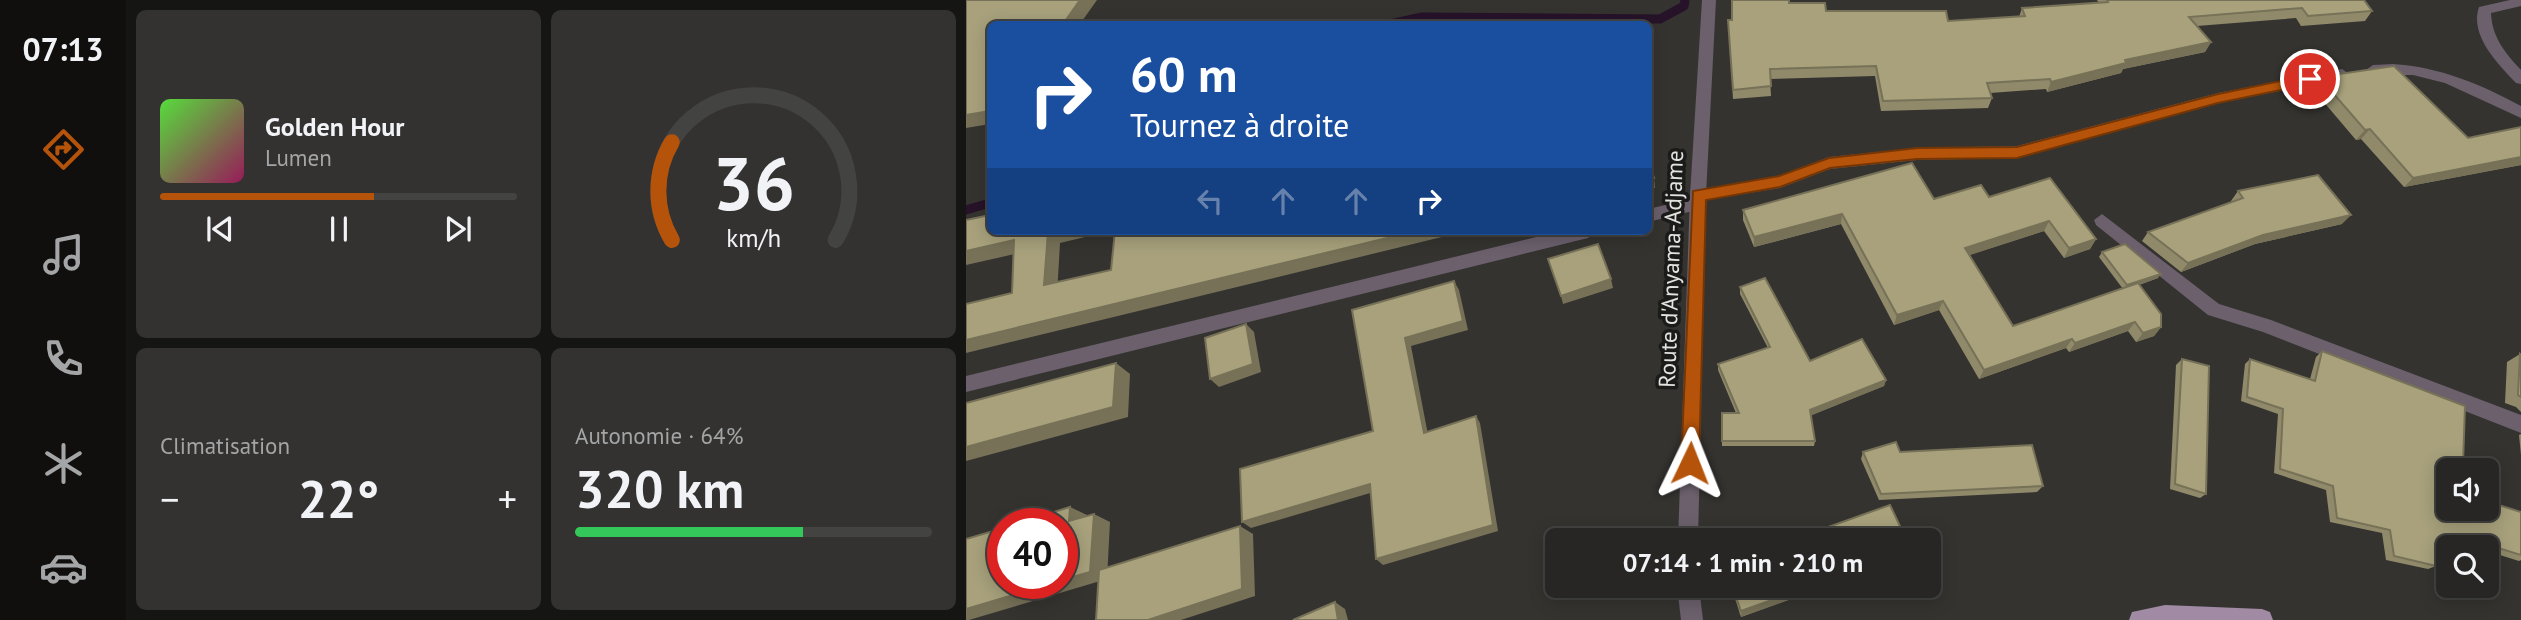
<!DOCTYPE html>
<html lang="fr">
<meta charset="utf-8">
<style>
:root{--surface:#272624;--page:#333231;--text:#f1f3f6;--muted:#a4a5a6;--line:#434341;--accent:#b45309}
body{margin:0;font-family:"PT Sans",sans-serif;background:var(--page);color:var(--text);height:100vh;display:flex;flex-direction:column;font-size:26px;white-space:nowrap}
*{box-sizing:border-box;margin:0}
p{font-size:23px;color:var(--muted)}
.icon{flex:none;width:38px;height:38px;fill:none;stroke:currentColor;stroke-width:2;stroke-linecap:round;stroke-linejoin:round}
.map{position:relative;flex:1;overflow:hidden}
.panel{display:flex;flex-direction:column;gap:10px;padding:10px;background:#151514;width:840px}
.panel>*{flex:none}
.banner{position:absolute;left:21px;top:21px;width:665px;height:214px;border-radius:10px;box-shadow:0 4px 18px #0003,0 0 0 2px var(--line);background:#1a4fa0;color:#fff;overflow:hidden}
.fabs{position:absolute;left:1470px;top:458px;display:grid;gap:14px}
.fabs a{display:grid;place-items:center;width:63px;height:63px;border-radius:10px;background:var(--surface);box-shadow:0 4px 18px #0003,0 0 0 2px var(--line);font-size:35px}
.speed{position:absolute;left:21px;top:508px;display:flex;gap:14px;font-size:35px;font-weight:700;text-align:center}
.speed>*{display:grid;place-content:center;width:91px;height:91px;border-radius:50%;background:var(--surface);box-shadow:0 4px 18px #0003,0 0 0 2px var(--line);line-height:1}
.speed .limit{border:10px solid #d22;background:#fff;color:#111}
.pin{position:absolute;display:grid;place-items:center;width:60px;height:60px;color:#fff;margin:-30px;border:4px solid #fff;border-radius:50%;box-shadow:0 2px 7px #0007}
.me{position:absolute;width:77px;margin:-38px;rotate:2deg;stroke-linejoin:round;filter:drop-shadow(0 0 5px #0008)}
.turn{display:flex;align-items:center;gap:24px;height:147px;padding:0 28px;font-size:32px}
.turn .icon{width:91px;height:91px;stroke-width:2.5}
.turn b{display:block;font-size:49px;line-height:60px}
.lanes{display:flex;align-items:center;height:66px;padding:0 28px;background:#0003;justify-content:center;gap:35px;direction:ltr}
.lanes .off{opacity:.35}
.big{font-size:52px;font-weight:800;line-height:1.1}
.panel .card{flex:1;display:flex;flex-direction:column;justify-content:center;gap:10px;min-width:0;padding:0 24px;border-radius:10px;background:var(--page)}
.panel .dial{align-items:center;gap:0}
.dial svg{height:182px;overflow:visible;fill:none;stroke:var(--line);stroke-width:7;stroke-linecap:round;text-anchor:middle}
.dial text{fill:var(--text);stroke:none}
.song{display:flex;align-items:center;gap:21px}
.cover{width:84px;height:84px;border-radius:10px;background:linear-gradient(135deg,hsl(110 70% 55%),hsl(330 70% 35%))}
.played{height:7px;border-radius:4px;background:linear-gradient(90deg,var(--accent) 60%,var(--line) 60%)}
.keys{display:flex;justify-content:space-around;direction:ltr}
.heat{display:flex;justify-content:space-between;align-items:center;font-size:38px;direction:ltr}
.charge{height:10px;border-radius:5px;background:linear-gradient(90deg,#34c759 64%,var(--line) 0)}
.panel .tiles{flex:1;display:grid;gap:10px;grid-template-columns:repeat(2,1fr)}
.trip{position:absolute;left:579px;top:528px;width:396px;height:70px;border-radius:10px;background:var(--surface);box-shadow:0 4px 18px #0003,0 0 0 2px var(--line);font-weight:800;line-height:70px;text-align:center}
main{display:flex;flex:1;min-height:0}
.tabs{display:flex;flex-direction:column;width:126px;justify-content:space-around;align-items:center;background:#100f0e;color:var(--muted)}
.tabs .icon{width:49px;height:49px}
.tabs .current{color:var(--accent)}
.tabs b{font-size:32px;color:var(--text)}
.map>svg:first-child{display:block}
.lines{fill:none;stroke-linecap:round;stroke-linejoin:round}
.stream{stroke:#261229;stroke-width:9}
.minor{fill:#6b606c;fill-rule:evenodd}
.tertiary{fill:#6b606c;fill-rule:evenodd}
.primary{fill:#a18aa3;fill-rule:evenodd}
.wall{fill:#908a6b}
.shaded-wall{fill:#767157}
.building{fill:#a8a17c;stroke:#767157;stroke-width:2}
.route{fill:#b45309;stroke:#753606;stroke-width:2}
.labels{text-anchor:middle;stroke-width:7;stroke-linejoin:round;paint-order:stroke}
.street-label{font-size:23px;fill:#e3e3e0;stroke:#1b1b19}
</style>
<main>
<nav class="tabs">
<b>07:13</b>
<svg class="icon current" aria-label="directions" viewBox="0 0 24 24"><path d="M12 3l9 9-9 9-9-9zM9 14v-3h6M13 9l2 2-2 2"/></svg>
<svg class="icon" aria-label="music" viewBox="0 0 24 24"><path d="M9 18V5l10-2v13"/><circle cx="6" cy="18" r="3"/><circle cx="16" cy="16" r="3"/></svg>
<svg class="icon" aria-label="phone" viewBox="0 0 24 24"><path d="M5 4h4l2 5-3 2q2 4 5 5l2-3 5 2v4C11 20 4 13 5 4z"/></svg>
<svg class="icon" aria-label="climate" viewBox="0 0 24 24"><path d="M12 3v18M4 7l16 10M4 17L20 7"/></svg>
<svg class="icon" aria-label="car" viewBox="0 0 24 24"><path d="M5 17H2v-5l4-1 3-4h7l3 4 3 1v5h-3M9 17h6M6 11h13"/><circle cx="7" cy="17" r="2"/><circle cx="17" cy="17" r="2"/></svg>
</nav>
<section class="panel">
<div class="tiles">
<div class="card">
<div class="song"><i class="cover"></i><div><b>Golden Hour</b><p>Lumen</p></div></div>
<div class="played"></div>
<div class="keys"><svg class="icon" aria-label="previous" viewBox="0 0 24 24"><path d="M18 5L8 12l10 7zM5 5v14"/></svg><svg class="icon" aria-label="pause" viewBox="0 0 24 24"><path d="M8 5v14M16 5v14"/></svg><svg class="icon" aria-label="next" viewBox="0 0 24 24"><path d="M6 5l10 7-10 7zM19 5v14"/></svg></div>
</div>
<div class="card dial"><svg viewBox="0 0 100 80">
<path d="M14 69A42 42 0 1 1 86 69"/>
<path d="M14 69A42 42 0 0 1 14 26" stroke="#b45309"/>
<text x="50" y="56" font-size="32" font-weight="700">36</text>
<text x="50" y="72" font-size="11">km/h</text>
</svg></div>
<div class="card"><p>Climatisation</p>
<div class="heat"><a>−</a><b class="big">22°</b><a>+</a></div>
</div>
<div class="card"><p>Autonomie · 64%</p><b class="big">320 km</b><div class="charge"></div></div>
</div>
</section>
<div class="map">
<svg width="1555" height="620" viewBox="0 0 1555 620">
<rect width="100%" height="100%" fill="#343330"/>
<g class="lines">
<g class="stream">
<path d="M 424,24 L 456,17 L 694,19 L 718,6 L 719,0"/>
<path d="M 0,210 L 24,203"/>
</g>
<g class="minor">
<path d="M 1544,0 L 1555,0 L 1555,6 L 1525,13 C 1526,37 1539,53 1555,70 L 1555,84 L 1550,83 C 1532,64 1503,35 1513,7 Z"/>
<path d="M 1427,64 C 1474,67 1514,84 1555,106 L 1555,118 L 1479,83 L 1447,75 L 1407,75 L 1400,70 L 1407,65 Z"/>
<path d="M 1376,69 L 1383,74 L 1381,78 L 1252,103 L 1051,158 L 951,160 L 864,169 L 814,188 L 739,200 L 741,204 L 739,208 L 682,222 L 682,209 L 726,199 L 724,195 L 726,191 L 812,176 L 863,157 L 951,148 L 1051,146 L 1252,93 Z"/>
<path d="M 1136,214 L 1253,304 L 1305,320 L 1555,415 L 1555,433 L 1297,332 L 1242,315 L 1130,225 L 1128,220 Z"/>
<path d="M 595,231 L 630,231 L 622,238 L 0,392 L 0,376 Z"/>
</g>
<g class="tertiary">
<path d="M 736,0 L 750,0 L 740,195 L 732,541 L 712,541 L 724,195 Z"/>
<path d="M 711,586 L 733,586 L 737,620 L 715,620 Z"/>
</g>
<path class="primary" d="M 1199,605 L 1296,609 L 1304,612 L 1307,620 L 1163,620 L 1166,612 Z"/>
</g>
<g class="wall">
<path d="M 1131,0 L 1398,0 L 1406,11 L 1399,21 L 1335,26 L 1330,18 L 1231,26 L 1245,42 L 1239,52 L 1157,69 L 1155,73 L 1081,92 L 1080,89 L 1024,93 L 1026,98 L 1022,108 L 915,111 L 909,76 L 804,79 L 805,96 L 767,99 L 763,30 L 766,20 L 823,3 L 860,11 L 982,21 L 1053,17 L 1056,8 L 1133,3 Z"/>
<path d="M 1353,77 L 1502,138 L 1555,127 L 1555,165 L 1438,187 L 1395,139 L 1390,140 L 1345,87 Z"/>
<path d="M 1272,191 L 1376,224 L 1289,244 L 1215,272 L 1176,241 L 1182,232 L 1266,202 L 1265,201 Z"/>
<path d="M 1023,197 L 1130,239 L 1124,249 L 1098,258 L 1078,231 L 1003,255 L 1047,326 L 1157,289 L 1133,257 L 1136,252 L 1192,278 L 1173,285 L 1195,327 L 1188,336 L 1170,342 L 1162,331 L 1103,352 L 1100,348 L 1013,379 L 973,310 L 928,325 L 875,224 L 788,247 L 777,220 L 777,210 Z"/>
<path d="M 774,287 L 844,361 L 920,380 L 918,386 L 845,415 L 849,441 L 848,446 L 756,446 L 756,413 L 770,413 L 752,370 L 752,364 L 802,348 L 774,294 Z"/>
<path d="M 1356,351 L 1497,464 L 1526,503 L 1555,512 L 1555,560 L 1553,561 L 1521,551 L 1521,548 L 1510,548 L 1505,546 L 1482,548 L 1482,565 L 1470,562 L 1470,566 L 1462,569 L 1420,560 L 1416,533 L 1364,522 L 1360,490 L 1308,473 L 1312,414 L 1275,401 L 1279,364 L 1284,359 L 1344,379 L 1350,357 Z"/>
<path d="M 1554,354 L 1555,355 L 1555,412 L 1550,407 L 1539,403 L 1541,362 Z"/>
<path d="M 1216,359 L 1240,494 L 1234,498 L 1204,489 L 1210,365 Z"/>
<path d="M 1555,434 L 1555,455 L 1553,435 Z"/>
<path d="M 897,452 L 934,452 L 1077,486 L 1071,492 L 913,500 L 895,459 Z"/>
<path d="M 765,586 L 861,586 L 775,617 Z"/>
</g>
<g class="shaded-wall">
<path d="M 114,0 L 131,0 L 114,24 L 97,24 Z"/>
<path d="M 1245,42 L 1239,52 L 1157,69 L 1155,73 L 1081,92 L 1085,82 L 1159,60 Z"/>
<path d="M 24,111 L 24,124 L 0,128 L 0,115 Z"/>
<path d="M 1404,129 L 1395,139 L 1390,140 L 1399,130 Z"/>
<path d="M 1555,157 L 1555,165 L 1438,187 L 1447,178 Z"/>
<path d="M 688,178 L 689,188 L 682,189 L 682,179 Z"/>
<path d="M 876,214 L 875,224 L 788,247 L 788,237 Z"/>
<path d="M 1385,215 L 1376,224 L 1289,244 L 1215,272 L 1222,263 L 1297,235 Z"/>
<path d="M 1083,221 L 1078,231 L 995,258 L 999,248 Z"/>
<path d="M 86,231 L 144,231 L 94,243 L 91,295 L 78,285 L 82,232 Z"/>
<path d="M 450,231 L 484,231 L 484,235 L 0,353 L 0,340 Z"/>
<path d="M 1130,239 L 1124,249 L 1098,258 L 1103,248 Z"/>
<path d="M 48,240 L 62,251 L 0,265 L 0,251 Z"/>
<path d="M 1195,274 L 1192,278 L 1158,290 L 1161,285 Z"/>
<path d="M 645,279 L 647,288 L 597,304 L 595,296 Z"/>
<path d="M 488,281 L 493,290 L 502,330 L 445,346 L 463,440 L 458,433 L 439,338 Z"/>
<path d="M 977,301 L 973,310 L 928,325 L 931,315 Z"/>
<path d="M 1169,322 L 1162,331 L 1103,352 L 1109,343 Z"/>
<path d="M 280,324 L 288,332 L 295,372 L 253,387 L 244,379 Z"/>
<path d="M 1195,327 L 1188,336 L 1170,342 L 1177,333 Z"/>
<path d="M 1106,339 L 1100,348 L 1013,379 L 1018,370 Z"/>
<path d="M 150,363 L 164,374 L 162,417 L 0,461 L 0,447 Z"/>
<path d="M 920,380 L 918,386 L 844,416 L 844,410 Z"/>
<path d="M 510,416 L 514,423 L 532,531 L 417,565 L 410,559 Z"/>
<path d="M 404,484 L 411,491 L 285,528 L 276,522 Z"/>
<path d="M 104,507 L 121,515 L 120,529 L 103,521 Z"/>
<path d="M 128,514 L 144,522 L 141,579 L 3,620 L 0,620 L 0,609 L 87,583 L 96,583 L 96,580 Z"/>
<path d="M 274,526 L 287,534 L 289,596 L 215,620 L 182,620 Z"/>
<path d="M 845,586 L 861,586 L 775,617 L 775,611 Z"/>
<path d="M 369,602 L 379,609 L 382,620 L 372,620 Z"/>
</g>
<g class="building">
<path d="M 0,0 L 114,0 L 97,24 L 24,24 L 24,111 L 0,115 Z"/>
<path d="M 766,0 L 823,0 L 823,3 L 859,3 L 860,11 L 980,11 L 982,21 L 1059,16 L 1056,8 L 1142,2 L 1141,0 L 1398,0 L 1406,11 L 1342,16 L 1336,8 L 1223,17 L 1245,42 L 1159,60 L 1160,63 L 1085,82 L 1084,79 L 1021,83 L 1026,98 L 917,101 L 910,66 L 804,69 L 805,86 L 767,90 L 762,20 L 766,20 Z"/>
<path d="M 1428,66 L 1502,138 L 1555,127 L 1555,157 L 1447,178 L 1404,129 L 1399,130 L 1353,77 Z"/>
<path d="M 682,160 L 688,178 L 682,179 Z"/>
<path d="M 946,163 L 968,199 L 1015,185 L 1023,197 L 1084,178 L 1130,239 L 1103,248 L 1083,221 L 999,248 L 1047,326 L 1172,283 L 1195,314 L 1195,327 L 1177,333 L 1169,322 L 1109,343 L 1106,339 L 1018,370 L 977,301 L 931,315 L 876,214 L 788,237 L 777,210 Z"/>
<path d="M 1352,175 L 1385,215 L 1297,235 L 1222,263 L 1182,232 L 1277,198 L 1272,191 Z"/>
<path d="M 24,215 L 24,231 L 86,231 L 82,232 L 78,285 L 145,270 L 149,231 L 450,231 L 0,340 L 0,304 L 46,293 L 48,240 L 0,251 L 0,220 Z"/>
<path d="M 632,244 L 645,279 L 595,296 L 582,259 Z"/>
<path d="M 1159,244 L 1195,274 L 1161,285 L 1136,252 Z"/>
<path d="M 799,278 L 844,361 L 896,339 L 920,380 L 844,410 L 849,441 L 756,441 L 756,413 L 773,413 L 752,364 L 804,347 L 774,287 Z"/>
<path d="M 488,281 L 497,321 L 439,338 L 458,433 L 510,416 L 527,525 L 410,559 L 404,484 L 276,522 L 274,469 L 407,431 L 386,310 Z"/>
<path d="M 280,324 L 287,364 L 244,379 L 239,338 Z"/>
<path d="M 1356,351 L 1499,406 L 1497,464 L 1514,471 L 1482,471 L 1482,509 L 1521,509 L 1521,474 L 1528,476 L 1526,503 L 1555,512 L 1555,555 L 1503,539 L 1505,548 L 1482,548 L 1482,560 L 1469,557 L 1470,566 L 1428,556 L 1424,530 L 1371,518 L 1367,486 L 1314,469 L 1317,409 L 1281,397 L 1284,359 L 1349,381 Z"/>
<path d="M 1554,354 L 1555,355 L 1555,397 L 1552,395 Z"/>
<path d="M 1216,359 L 1243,366 L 1240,494 L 1209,484 Z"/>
<path d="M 150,363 L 147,407 L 0,447 L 0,403 Z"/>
<path d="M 930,442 L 934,452 L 1066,445 L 1077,486 L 915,494 L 897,452 Z"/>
<path d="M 924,505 L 941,541 L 823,541 Z"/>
<path d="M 104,507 L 103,521 L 128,514 L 124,572 L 96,580 L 96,523 L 52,523 Z"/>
<path d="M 274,526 L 276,589 L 182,620 L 130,620 L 133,570 Z"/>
<path d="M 37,528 L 37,583 L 87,583 L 0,609 L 0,539 Z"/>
<path d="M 766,586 L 845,586 L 775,611 Z"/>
<path d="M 369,602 L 372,620 L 327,620 Z"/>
</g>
<path class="route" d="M 1344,75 L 1349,76 L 1349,83 L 1252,103 L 1051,158 L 951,159 L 864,168 L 814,187 L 740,200 L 733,463 L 730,469 L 724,471 L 718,469 L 715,463 L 727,191 L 813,176 L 863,158 L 951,148 L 1051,147 L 1252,94 Z"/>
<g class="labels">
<g class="street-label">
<text transform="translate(705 269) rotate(-88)" y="8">Route d'Anyama-Adjame</text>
</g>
</g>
</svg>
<div class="fabs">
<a><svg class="icon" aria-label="sound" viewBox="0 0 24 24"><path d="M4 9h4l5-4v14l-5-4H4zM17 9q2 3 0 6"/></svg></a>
<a><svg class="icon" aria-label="search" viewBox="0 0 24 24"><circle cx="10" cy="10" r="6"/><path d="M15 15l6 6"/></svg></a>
</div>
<div class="speed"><div class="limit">40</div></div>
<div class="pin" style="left:1344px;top:79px;background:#d93025"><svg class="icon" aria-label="arrive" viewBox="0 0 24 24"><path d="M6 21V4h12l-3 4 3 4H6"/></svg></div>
<svg class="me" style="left:724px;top:463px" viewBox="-20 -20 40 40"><path d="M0-17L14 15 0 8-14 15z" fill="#b45309" stroke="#fff" stroke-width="4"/></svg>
<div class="trip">07:14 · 1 min · 210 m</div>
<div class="banner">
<div class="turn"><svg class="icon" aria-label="right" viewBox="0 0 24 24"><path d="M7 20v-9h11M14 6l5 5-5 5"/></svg><div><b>60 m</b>Tournez à droite</div></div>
<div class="lanes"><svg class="icon off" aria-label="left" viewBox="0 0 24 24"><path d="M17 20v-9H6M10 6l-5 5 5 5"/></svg><svg class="icon off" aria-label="ahead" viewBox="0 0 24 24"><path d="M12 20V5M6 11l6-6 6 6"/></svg><svg class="icon off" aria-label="ahead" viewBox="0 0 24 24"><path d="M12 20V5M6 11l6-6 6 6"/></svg><svg class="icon" aria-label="right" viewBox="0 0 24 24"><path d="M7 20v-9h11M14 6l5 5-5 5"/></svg></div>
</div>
</div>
</main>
